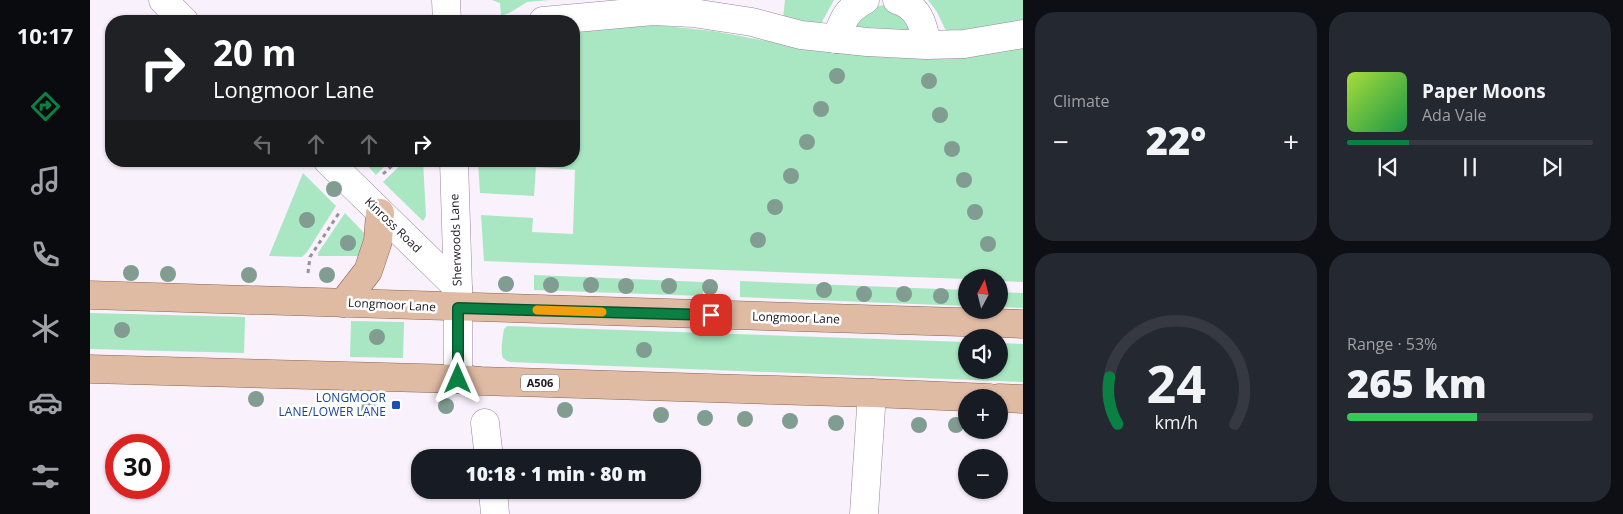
<!DOCTYPE html>
<meta charset="utf-8">
<style>
:root{--surface:#171b24;--page:#242831;--text:#f1f3f6;--muted:#9ea1a6;--line:#363941;--accent:#0b8043}
body{margin:0;font-family:"Open Sans",sans-serif;background:var(--page);color:var(--text);height:100vh;display:flex;flex-direction:column;font-size:19px;white-space:nowrap}
*{box-sizing:border-box;margin:0}
p{font-size:16px;color:var(--muted)}
.icon{flex:none;width:28px;height:28px;fill:none;stroke:currentColor;stroke-width:2;stroke-linecap:round;stroke-linejoin:round}
.map{position:relative;flex:1;overflow:hidden}
.details{display:flex;flex-direction:column;gap:12px;padding:12px;background:#0d0f14;width:600px}
.details>*{flex:none}
.guide{position:absolute;left:15px;top:15px;width:475px;height:152px;border-radius:20px;box-shadow:0 1px 4px #0004;background:#202124;color:#fff;overflow:hidden}
.needle{width:32px;rotate:7deg}
.tools{position:absolute;left:868px;top:269px;display:grid;gap:10px}
.tools a{display:grid;place-items:center;width:50px;height:50px;border-radius:50%;background:var(--surface);box-shadow:0 1px 4px #0004;font-size:25px}
.speed{position:absolute;left:15px;top:434px;display:flex;gap:10px;font-size:25px;font-weight:700;text-align:center}
.speed>*{display:grid;place-content:center;width:65px;height:65px;border-radius:50%;background:var(--surface);box-shadow:0 1px 4px #0004;line-height:1}
.speed .limit{border:8px solid #d22;background:#fff;color:#111}
.pin{position:absolute;display:grid;place-items:center;width:42px;height:42px;color:#fff;margin:-21px;border-radius:10px;box-shadow:0 2px 8px #0006}
.me{position:absolute;width:55px;margin:-28px;rotate:0deg;stroke-linejoin:round;filter:drop-shadow(0 0 4px #0008)}
.turn{display:flex;align-items:center;gap:18px;height:105px;padding:0 25px;font-size:22px}
.turn .icon{width:65px;height:65px;stroke-width:2.5}
.turn b{display:block;font-size:35px;line-height:42px}
.lanes{display:flex;align-items:center;height:48px;padding:0 25px;background:#0003;justify-content:center;gap:25px;direction:ltr}
.lanes .off{opacity:.35}
.big{font-size:38px;font-weight:800;line-height:1.1}
.details .tile{flex:1;display:flex;flex-direction:column;justify-content:center;gap:8px;min-width:0;padding:0 18px;border-radius:20px;background:var(--page)}
.details .dial{align-items:center;gap:0}
.dial svg{height:130px;overflow:visible;fill:none;stroke:var(--line);stroke-width:7;stroke-linecap:round;text-anchor:middle}
.dial text{fill:var(--text);stroke:none}
.song{display:flex;align-items:center;gap:15px}
.cover{width:60px;height:60px;border-radius:8px;background:linear-gradient(135deg,hsl(80 70% 55%),hsl(140 70% 35%))}
.played{height:5px;border-radius:2px;background:linear-gradient(90deg,var(--accent) 25%,var(--line) 25%)}
.keys{display:flex;justify-content:space-around;direction:ltr}
.heat{display:flex;justify-content:space-between;align-items:center;font-size:28px;direction:ltr}
.charge{height:8px;border-radius:4px;background:linear-gradient(90deg,#34c759 53%,var(--line) 0)}
.details .tiles{flex:1;display:grid;gap:12px;grid-template-columns:repeat(2,1fr)}
.trip{position:absolute;left:321px;top:449px;width:290px;height:50px;border-radius:20px;background:var(--surface);box-shadow:0 1px 4px #0004;font-weight:800;line-height:50px;text-align:center}
main{display:flex;flex:1;min-height:0}
.dock{display:flex;flex-direction:column;width:90px;justify-content:space-around;align-items:center;background:#090b0e;color:var(--muted)}
.dock .icon{width:35px;height:35px}
.dock .selected{color:var(--accent)}
.dock b{font-size:22px;color:var(--text)}
.map>svg:first-child{display:block}
.green{fill:#a8e7c2}
.lines{fill:none;stroke-linecap:round;stroke-linejoin:round}
.minor-casing{stroke:#98869f;stroke-width:29}
.major-casing{stroke:#8e634e;stroke-width:29}
.path{stroke:#98919b;stroke-width:3;stroke-dasharray:4 4;stroke-linecap:butt}
.minor{stroke:#fff;stroke-width:28}
.major{stroke:#e0bba4;stroke-width:28}
.tree{fill:#819d92}
.route-casing{stroke:#07532c;stroke-width:12}
.route{stroke:#0b8043;stroke-width:9}
.slow{stroke:#f59e0b;stroke-width:9}
.transit-dot{fill:#1a4fb4;stroke:#fff;stroke-width:2}
.labels{text-anchor:middle;stroke-width:5;stroke-linejoin:round;paint-order:stroke}
.shield{fill:#fff;stroke:#5f5b62;stroke-width:1}
.shield-label{font-size:11px;font-weight:bold;fill:#1b151e}
.street-label{font-size:12px;fill:#1b151e;stroke:#fff}
.transit-label{font-size:12px;fill:#164399;stroke:#fff;text-anchor:end}
</style>
<main>
<nav class="dock">
<b>10:17</b>
<svg class="icon selected" aria-label="directions" viewBox="0 0 24 24"><path d="M12 3l9 9-9 9-9-9zM9 14v-3h6M13 9l2 2-2 2"/></svg>
<svg class="icon" aria-label="music" viewBox="0 0 24 24"><path d="M9 18V5l10-2v13"/><circle cx="6" cy="18" r="3"/><circle cx="16" cy="16" r="3"/></svg>
<svg class="icon" aria-label="phone" viewBox="0 0 24 24"><path d="M5 4h4l2 5-3 2q2 4 5 5l2-3 5 2v4C11 20 4 13 5 4z"/></svg>
<svg class="icon" aria-label="climate" viewBox="0 0 24 24"><path d="M12 3v18M4 7l16 10M4 17L20 7"/></svg>
<svg class="icon" aria-label="car" viewBox="0 0 24 24"><path d="M5 17H2v-5l4-1 3-4h7l3 4 3 1v5h-3M9 17h6M6 11h13"/><circle cx="7" cy="17" r="2"/><circle cx="17" cy="17" r="2"/></svg>
<svg class="icon" aria-label="filters" viewBox="0 0 24 24"><path d="M4 7h16M4 17h16"/><circle cx="9" cy="7" r="2"/><circle cx="15" cy="17" r="2"/></svg>
</nav>
<div class="map">
<svg width="933" height="514" viewBox="0 0 933 514">
<rect width="100%" height="100%" fill="#f9f1fc"/>
<g class="green">
<path d="M 402,0 L 460,0 L 437,2 L 421,12 L 411,16 L 410,3 Z"/>
<path d="M 695,0 L 744,0 L 728,29 L 693,19 Z"/>
<path d="M 838,0 L 933,0 L 933,24 L 857,33 L 847,12 Z"/>
<path d="M 794,5 L 808,9 L 821,28 L 819,31 L 767,30 L 762,21 L 779,8 Z"/>
<path d="M 565,25 L 623,31 L 688,43 L 933,45 L 933,282 L 909,281 L 909,278 L 876,278 L 876,279 L 394,261 L 391,215 L 443,218 L 442,232 L 483,234 L 485,170 L 446,167 L 444,196 L 390,193 L 388,161 L 484,161 L 484,30 Z"/>
<path d="M 273,161 L 300,161 L 286,175 Z"/>
<path d="M 315,161 L 333,161 L 336,216 L 333,221 L 293,182 Z"/>
<path d="M 213,173 L 246,206 L 217,252 L 212,257 L 179,256 Z"/>
<path d="M 255,213 L 277,236 L 272,256 L 228,256 L 228,253 Z"/>
<path d="M 444,275 L 613,282 L 613,296 L 444,290 Z"/>
<path d="M 650,281 L 876,290 L 876,306 L 650,297 Z"/>
<path d="M 909,292 L 933,293 L 933,308 L 909,307 Z"/>
<path d="M 0,313 L 155,317 L 154,353 L 0,349 Z"/>
<path d="M 261,321 L 314,322 L 313,358 L 260,357 Z"/>
<path d="M 417,326 L 876,342 L 876,370 L 909,370 L 909,343 L 933,344 L 933,382 L 420,362 C 417,361 415,360 413,358 C 410,353 413,335 414,329 Z"/>
</g>
<g class="lines">
<g class="minor-casing">
<g id="minor">
<path d="M 73,0 L 94,21"/>
<path d="M 356,0 L 357,21"/>
<path d="M 807,0 C 829,7 833,24 837,44"/>
<path d="M 453,21 L 563,11 L 603,13 L 662,22 L 711,35 L 777,42 L 836,45 L 874,44 L 933,34"/>
<path d="M 746,39 C 753,20 756,10 775,0"/>
<path d="M 238,161 L 368,288"/>
<path d="M 364,161 L 368,288 L 368,379"/>
<path d="M 395,423 L 399,458"/>
<path d="M 403,490 L 405,514"/>
<path d="M 774,514 L 782,393"/>
</g>
</g>
<g class="major-casing">
<g id="major">
<path d="M 0,295 L 933,324"/>
<path d="M 253,303 L 278,271 L 288,241 L 290,213"/>
<path d="M 0,369 L 368,379 L 391,381 L 782,393 L 900,398"/>
<path d="M 909,398 L 933,399"/>
</g>
</g>
<g class="path">
<path d="M 293,174 L 307,161"/>
<path d="M 218,273 L 220,257 L 249,213"/>
</g>
<use href="#minor" class="minor"/>
<use href="#major" class="major"/>
</g>
<g class="tree">
<circle cx="747" cy="76" r="8"/>
<circle cx="839" cy="81" r="8"/>
<circle cx="731" cy="109" r="8"/>
<circle cx="850" cy="115" r="8"/>
<circle cx="717" cy="142" r="8"/>
<circle cx="862" cy="149" r="8"/>
<circle cx="701" cy="176" r="8"/>
<circle cx="874" cy="180" r="8"/>
<circle cx="244" cy="189" r="8"/>
<circle cx="685" cy="207" r="8"/>
<circle cx="885" cy="212" r="8"/>
<circle cx="217" cy="220" r="8"/>
<circle cx="668" cy="240" r="8"/>
<circle cx="258" cy="243" r="8"/>
<circle cx="898" cy="244" r="8"/>
<circle cx="41" cy="273" r="8"/>
<circle cx="78" cy="274" r="8"/>
<circle cx="159" cy="275" r="8"/>
<circle cx="237" cy="275" r="8"/>
<circle cx="416" cy="284" r="8"/>
<circle cx="461" cy="285" r="8"/>
<circle cx="501" cy="285" r="8"/>
<circle cx="536" cy="286" r="8"/>
<circle cx="579" cy="286" r="8"/>
<circle cx="620" cy="287" r="8"/>
<circle cx="734" cy="290" r="8"/>
<circle cx="774" cy="294" r="8"/>
<circle cx="814" cy="294" r="8"/>
<circle cx="851" cy="296" r="8"/>
<circle cx="32" cy="330" r="8"/>
<circle cx="287" cy="337" r="8"/>
<circle cx="554" cy="350" r="8"/>
<circle cx="166" cy="399" r="8"/>
<circle cx="356" cy="406" r="8"/>
<circle cx="279" cy="409" r="8"/>
<circle cx="475" cy="410" r="8"/>
<circle cx="571" cy="415" r="8"/>
<circle cx="615" cy="418" r="8"/>
<circle cx="655" cy="419" r="8"/>
<circle cx="700" cy="421" r="8"/>
<circle cx="746" cy="423" r="8"/>
<circle cx="829" cy="425" r="8"/>
<circle cx="866" cy="425" r="8"/>
</g>
<g class="lines">
<g class="route-casing">
<path id="route" d="M 368,379 L 368,308 L 621,315"/>
</g>
<use href="#route" class="route"/>
<path class="slow" d="M 447,310 L 512,312"/>
</g>
<rect class="transit-dot" x="301" y="400" width="10" height="10" rx="2.5"/>
<g class="labels">
<rect class="shield" x="431" y="374.5" width="38" height="17" rx="4"/>
<g class="shield-label">
<text x="450" y="387">A506</text>
</g>
<g class="street-label">
<text transform="translate(303 225) rotate(44)" y="4">Kinross Road</text>
<text transform="translate(366 240) rotate(-92)" y="4">Sherwoods Lane</text>
<text transform="translate(302 305) rotate(3)" y="4">Longmoor Lane</text>
<text transform="translate(706 318) rotate(2)" y="4">Longmoor Lane</text>
</g>
<g class="transit-label">
<text x="296" y="402">LONGMOOR<tspan x="296" dy="14">LANE/LOWER LANE</tspan></text>
</g>
</g>
</svg>
<div class="tools">
<a><svg class="needle" viewBox="-14 -14 28 28"><path d="M0-13l5 13h-10z" fill="#e53935"/><path d="M0 13l5-13h-10z" fill="#9ea1a6"/></svg></a>
<a><svg class="icon" aria-label="sound" viewBox="0 0 24 24"><path d="M4 9h4l5-4v14l-5-4H4zM17 9q2 3 0 6"/></svg></a>
<a>+</a>
<a>−</a>
</div>
<div class="speed"><div class="limit">30</div></div>
<div class="pin" style="left:621px;top:315px;background:#d93025"><svg class="icon" aria-label="arrive" viewBox="0 0 24 24"><path d="M6 21V4h12l-3 4 3 4H6"/></svg></div>
<svg class="me" style="left:368px;top:379px" viewBox="-20 -20 40 40"><path d="M0-17L14 15 0 8-14 15z" fill="#0b8043" stroke="#fff" stroke-width="4"/></svg>
<div class="trip">10:18 · 1 min · 80 m</div>
<div class="guide">
<div class="turn"><svg class="icon" aria-label="right" viewBox="0 0 24 24"><path d="M7 20v-9h11M14 6l5 5-5 5"/></svg><div><b>20 m</b>Longmoor Lane</div></div>
<div class="lanes"><svg class="icon off" aria-label="left" viewBox="0 0 24 24"><path d="M17 20v-9H6M10 6l-5 5 5 5"/></svg><svg class="icon off" aria-label="ahead" viewBox="0 0 24 24"><path d="M12 20V5M6 11l6-6 6 6"/></svg><svg class="icon off" aria-label="ahead" viewBox="0 0 24 24"><path d="M12 20V5M6 11l6-6 6 6"/></svg><svg class="icon" aria-label="right" viewBox="0 0 24 24"><path d="M7 20v-9h11M14 6l5 5-5 5"/></svg></div>
</div>
</div>
<section class="details">
<div class="tiles">
<div class="tile"><p>Climate</p>
<div class="heat"><a>−</a><b class="big">22°</b><a>+</a></div>
</div>
<div class="tile">
<div class="song"><i class="cover"></i><div><b>Paper Moons</b><p>Ada Vale</p></div></div>
<div class="played"></div>
<div class="keys"><svg class="icon" aria-label="previous" viewBox="0 0 24 24"><path d="M18 5L8 12l10 7zM5 5v14"/></svg><svg class="icon" aria-label="pause" viewBox="0 0 24 24"><path d="M8 5v14M16 5v14"/></svg><svg class="icon" aria-label="next" viewBox="0 0 24 24"><path d="M6 5l10 7-10 7zM19 5v14"/></svg></div>
</div>
<div class="tile dial"><svg viewBox="0 0 100 80">
<path d="M14 69A42 42 0 1 1 86 69"/>
<path d="M14 69A42 42 0 0 1 9 40" stroke="#0b8043"/>
<text x="50" y="56" font-size="32" font-weight="700">24</text>
<text x="50" y="72" font-size="11">km/h</text>
</svg></div>
<div class="tile"><p>Range · 53%</p><b class="big">265 km</b><div class="charge"></div></div>
</div>
</section>
</main>
